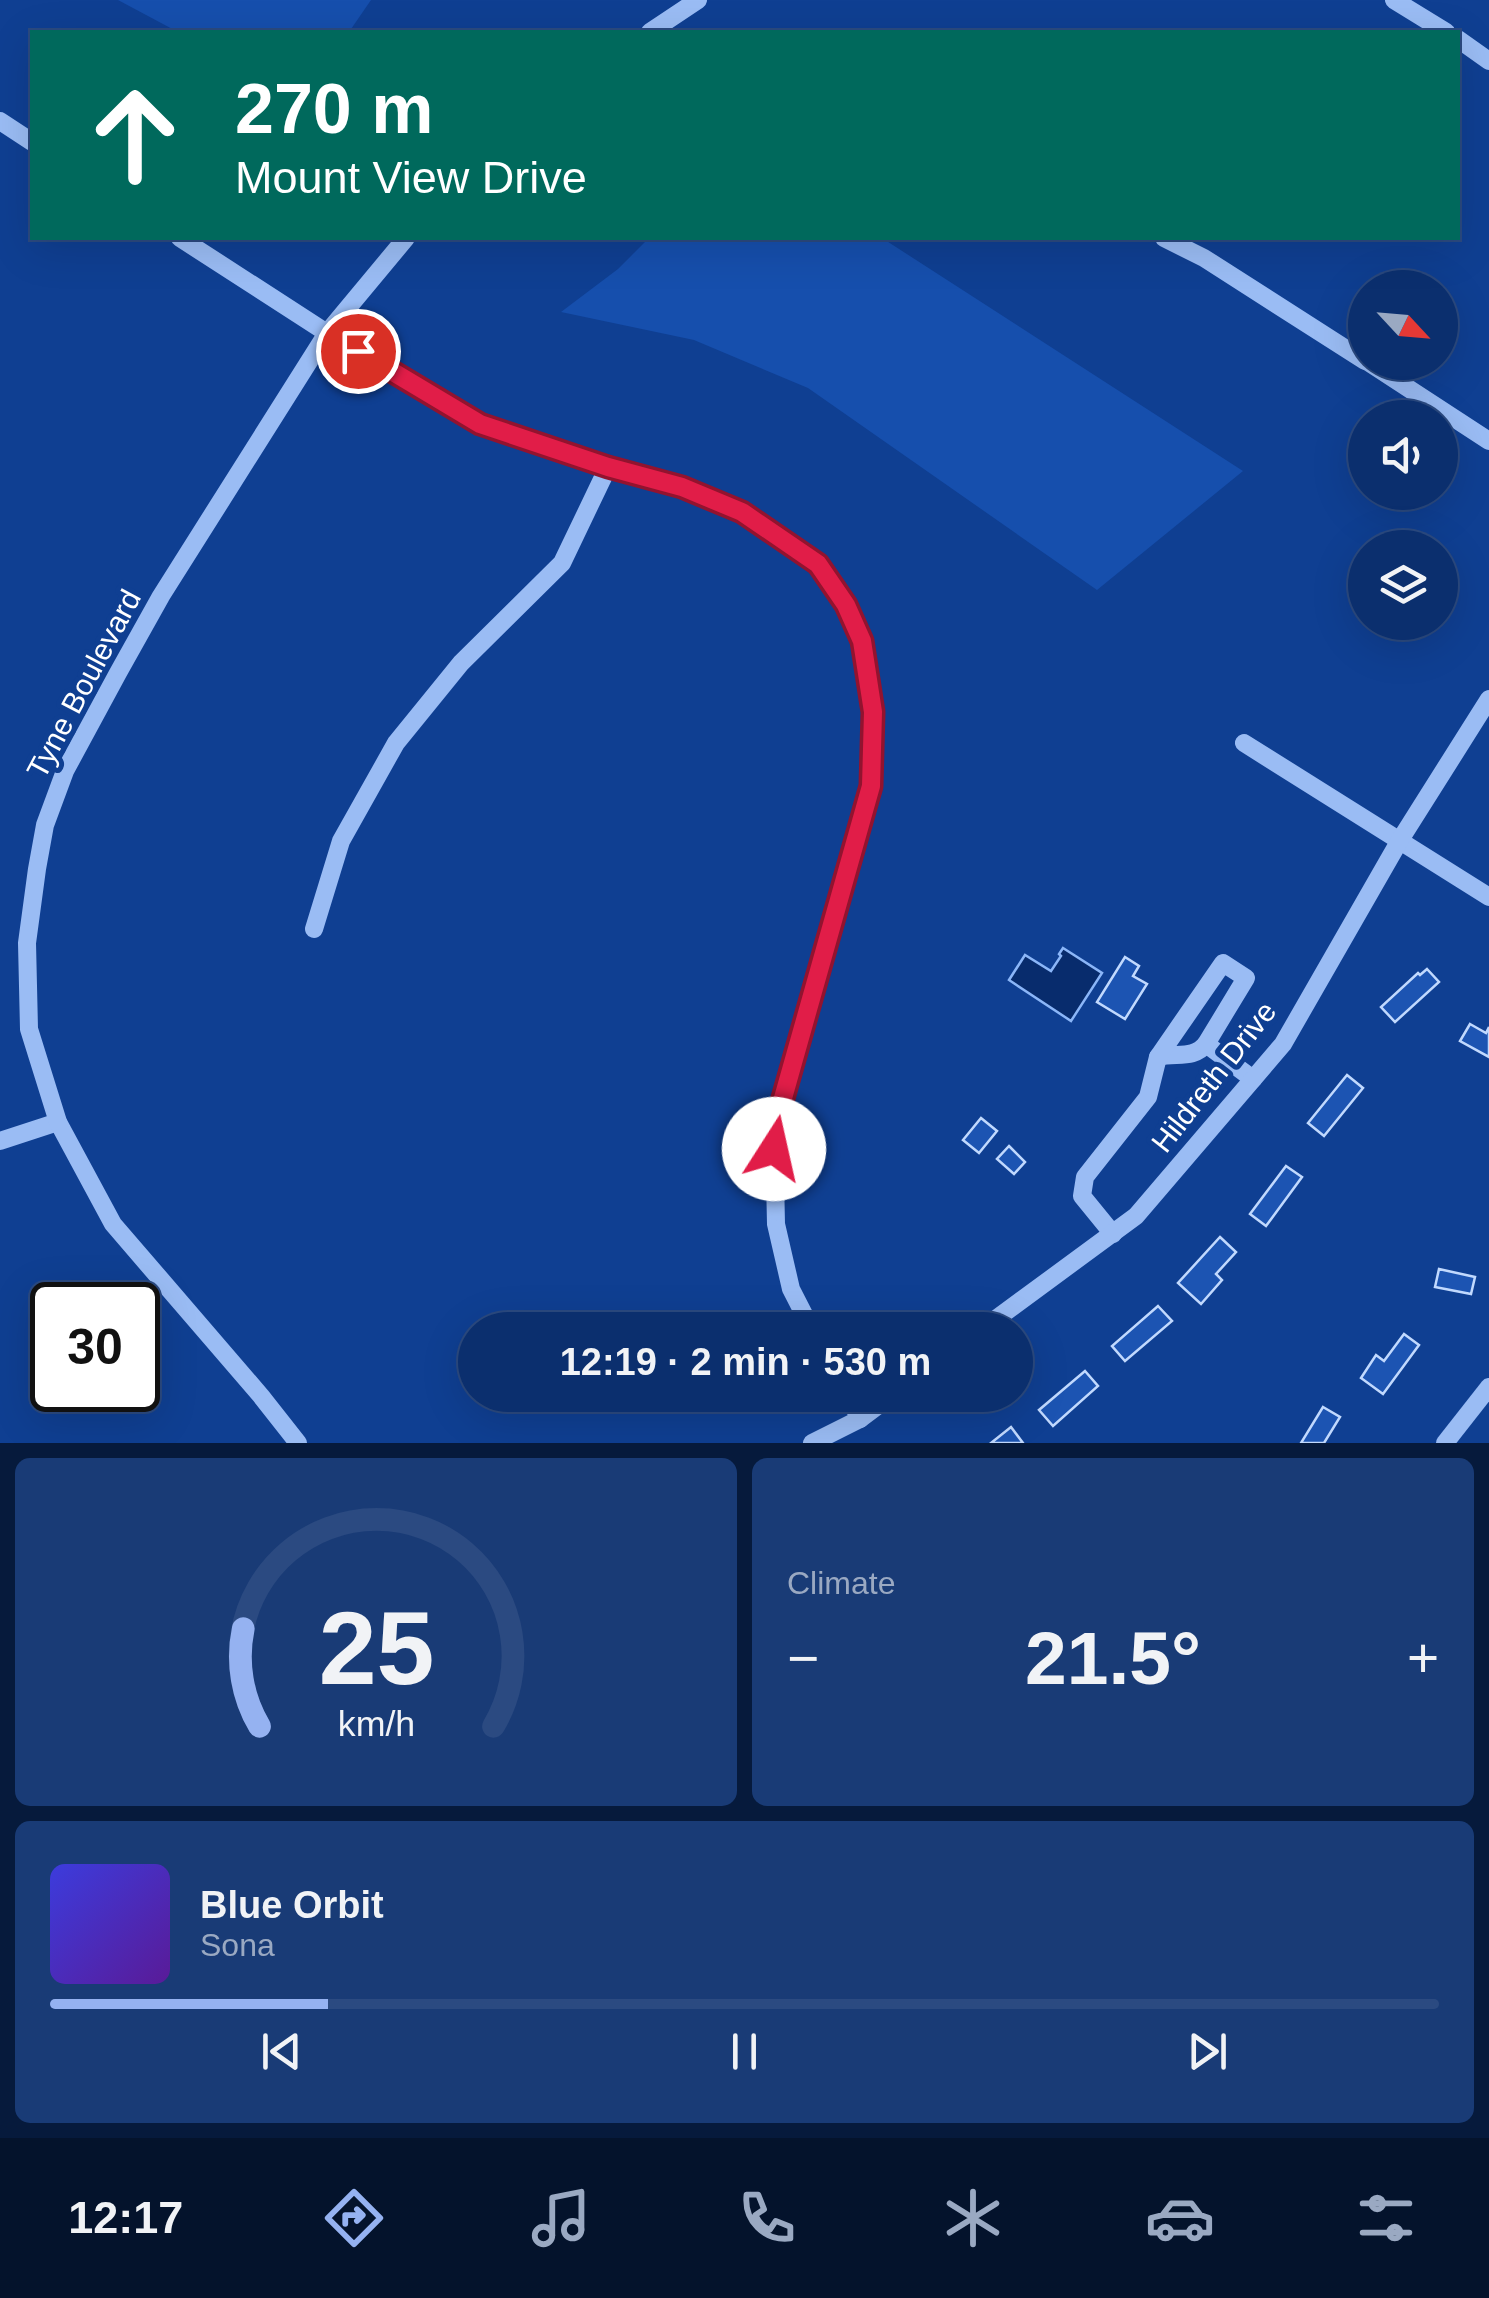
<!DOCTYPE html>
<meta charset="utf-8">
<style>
:root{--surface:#0b2f6e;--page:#193b76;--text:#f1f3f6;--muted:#9aa9c2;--line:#2b4a81;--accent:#95b2f1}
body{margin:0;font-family:Helvetica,sans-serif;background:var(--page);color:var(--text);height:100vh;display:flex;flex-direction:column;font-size:38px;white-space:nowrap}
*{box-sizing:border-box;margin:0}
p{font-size:32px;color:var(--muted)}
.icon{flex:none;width:55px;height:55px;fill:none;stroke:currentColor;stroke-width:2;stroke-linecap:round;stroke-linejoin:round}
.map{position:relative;height:1443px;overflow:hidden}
.side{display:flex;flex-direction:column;gap:15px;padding:15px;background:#061a3c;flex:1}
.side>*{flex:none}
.hud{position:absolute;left:30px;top:30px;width:1430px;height:210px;border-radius:0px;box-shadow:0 10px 40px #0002,0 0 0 2px var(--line);background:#00695c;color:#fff;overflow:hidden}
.needle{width:65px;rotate:116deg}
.tools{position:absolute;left:1348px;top:270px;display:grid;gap:20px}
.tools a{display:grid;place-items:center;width:110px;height:110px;border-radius:50%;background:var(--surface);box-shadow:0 10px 40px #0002,0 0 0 2px var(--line);font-size:50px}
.speed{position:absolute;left:30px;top:1282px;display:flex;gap:20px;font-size:50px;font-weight:700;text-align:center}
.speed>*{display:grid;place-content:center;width:130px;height:130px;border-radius:50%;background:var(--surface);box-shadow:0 10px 40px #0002,0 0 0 2px var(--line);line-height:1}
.speed .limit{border:5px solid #111;border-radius:15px;background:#fff;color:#111}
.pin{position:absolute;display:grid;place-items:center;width:85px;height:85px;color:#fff;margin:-42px;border:5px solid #fff;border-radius:50%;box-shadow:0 2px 10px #0007}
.me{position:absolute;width:110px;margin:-55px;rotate:10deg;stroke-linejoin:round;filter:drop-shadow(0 0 8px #0008)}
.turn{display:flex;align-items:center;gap:35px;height:210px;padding:0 40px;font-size:45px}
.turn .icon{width:130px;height:130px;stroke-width:2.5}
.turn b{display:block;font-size:70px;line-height:85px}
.big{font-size:75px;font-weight:700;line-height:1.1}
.side .widget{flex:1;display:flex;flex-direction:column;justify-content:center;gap:15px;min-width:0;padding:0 35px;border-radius:15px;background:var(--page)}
.side .dial{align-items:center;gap:0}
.dial svg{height:260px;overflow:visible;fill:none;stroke:var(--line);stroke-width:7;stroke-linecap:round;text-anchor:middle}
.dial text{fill:var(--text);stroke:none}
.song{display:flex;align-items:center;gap:30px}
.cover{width:120px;height:120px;border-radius:15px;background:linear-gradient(135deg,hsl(240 70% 55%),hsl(270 70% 35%))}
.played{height:10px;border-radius:5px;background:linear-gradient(90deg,var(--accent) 20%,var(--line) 20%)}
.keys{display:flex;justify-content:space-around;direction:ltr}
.heat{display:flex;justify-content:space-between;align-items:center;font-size:55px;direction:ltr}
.side .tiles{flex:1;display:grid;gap:15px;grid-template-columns:1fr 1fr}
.widget:last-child{grid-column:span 2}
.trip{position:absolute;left:458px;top:1312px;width:575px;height:100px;border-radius:50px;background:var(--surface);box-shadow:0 10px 40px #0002,0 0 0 2px var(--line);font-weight:700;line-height:100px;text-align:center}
.tab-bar{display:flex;height:160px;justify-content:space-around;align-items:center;background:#04132c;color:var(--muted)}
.tab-bar .icon{width:70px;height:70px}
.tab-bar .current{color:var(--accent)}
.tab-bar b{font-size:45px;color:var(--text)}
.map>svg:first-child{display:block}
.green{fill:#164fad}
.water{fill:#082c6d;stroke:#8bb6f8;stroke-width:2.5}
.building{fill:#1c54b2;stroke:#c1d9fe;stroke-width:2.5}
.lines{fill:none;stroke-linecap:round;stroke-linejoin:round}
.minor{stroke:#9abcf4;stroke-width:18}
.route-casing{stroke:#92132f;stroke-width:25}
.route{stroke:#e11d48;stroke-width:18}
.labels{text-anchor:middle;stroke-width:10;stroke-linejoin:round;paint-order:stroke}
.street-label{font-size:30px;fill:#fff;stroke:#0f3f92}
</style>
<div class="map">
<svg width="1489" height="1443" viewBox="0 0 1489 1443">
<rect width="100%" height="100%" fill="#0f3f92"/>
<g class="green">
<path d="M 118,0 L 371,0 L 349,32 L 178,32 Z"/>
<path d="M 649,238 L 882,238 L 1243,471 L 1097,590 L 808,388 L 694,340 L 561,312 L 618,269 Z"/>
</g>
<path class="water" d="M 1063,948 L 1102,973 L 1071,1021 L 1009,980 L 1025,955 L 1051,971 L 1061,956 L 1059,954 Z"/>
<g class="building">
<path d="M 1125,957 L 1139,966 L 1133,976 L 1147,984 L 1125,1019 L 1097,1002 Z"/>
<path d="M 1427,969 L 1439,982 L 1395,1022 L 1381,1007 L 1418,973 L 1420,975 Z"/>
<path d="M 1470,1024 L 1486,1033 L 1489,1027 L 1489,1057 L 1460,1041 Z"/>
<path d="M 1347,1075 L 1363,1088 L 1324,1136 L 1308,1123 Z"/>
<path d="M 981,1118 L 997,1131 L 979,1153 L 963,1140 Z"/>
<path d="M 1009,1146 L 1025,1162 L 1014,1174 L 997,1159 Z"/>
<path d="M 1286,1166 L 1302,1177 L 1266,1226 L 1250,1214 Z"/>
<path d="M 1220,1237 L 1236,1252 L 1216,1274 L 1222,1280 L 1201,1304 L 1178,1283 Z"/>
<path d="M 1439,1269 L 1475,1277 L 1471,1294 L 1435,1287 Z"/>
<path d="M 1158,1306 L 1172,1321 L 1125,1361 L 1112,1346 Z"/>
<path d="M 1404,1334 L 1419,1345 L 1383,1394 L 1361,1378 L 1376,1355 L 1384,1361 Z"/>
<path d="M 1085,1371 L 1098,1386 L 1053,1426 L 1039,1410 Z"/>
<path d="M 1323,1407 L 1340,1417 L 1324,1443 L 1301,1443 Z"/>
<path d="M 1011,1427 L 1023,1443 L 991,1443 Z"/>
</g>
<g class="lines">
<g class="minor">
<path d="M 1394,0 L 1446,32"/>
<path d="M 650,32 L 698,0"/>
<path d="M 1458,39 L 1489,61"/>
<path d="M 0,121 L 32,142"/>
<path d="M 180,238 L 327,333 L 480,425 L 608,467 L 682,487 L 742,512 L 817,564 L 846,605 L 862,641 L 873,712 L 871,786 L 774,1132 L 776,1224 L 791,1289 L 812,1330"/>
<path d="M 1164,238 L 1204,258 L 1365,361"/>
<path d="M 1368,362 L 1489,441"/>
<path d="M 1244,743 L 1489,897"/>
<path d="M 314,929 L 341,841 L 396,743 L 461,663 L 562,563 L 608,467"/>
<path d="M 1158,1057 C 1176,1052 1193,1060 1206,1044"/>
<path d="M 0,1141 L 58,1122"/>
<path d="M 1113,1234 L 1082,1196 L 1085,1177 L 1148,1097 L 1158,1057 L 1223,963 L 1246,978 L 1206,1044 L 1253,1079"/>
<path d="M 981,1330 L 1136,1216 L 1283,1044 L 1400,840 L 1489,699"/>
<path d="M 847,1395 L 860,1419"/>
<path d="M 298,1443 L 261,1396 L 113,1224 L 58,1122 L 29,1029 L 27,943 L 37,869 L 45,825 L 65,771 L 118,673 L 161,596 L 327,333 L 406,238"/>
<path d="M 812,1443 L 860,1419 L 892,1395"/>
<path d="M 1445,1443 L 1489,1387"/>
</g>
</g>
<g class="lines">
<g class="route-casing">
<path id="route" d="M 358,351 L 480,424 L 608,467 L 682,487 L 742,512 L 818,564 L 846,605 L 862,641 L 873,712 L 871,786 L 776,1123 L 774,1149"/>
</g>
<use href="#route" class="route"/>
</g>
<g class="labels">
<g class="street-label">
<text transform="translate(84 684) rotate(-62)" y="10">Tyne Boulevard</text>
<text transform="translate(1214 1077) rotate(-52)" y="10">Hildreth Drive</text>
</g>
</g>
</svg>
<div class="tools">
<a><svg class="needle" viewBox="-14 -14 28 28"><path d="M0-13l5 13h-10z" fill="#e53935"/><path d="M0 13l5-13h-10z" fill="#9aa9c2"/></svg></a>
<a><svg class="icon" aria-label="sound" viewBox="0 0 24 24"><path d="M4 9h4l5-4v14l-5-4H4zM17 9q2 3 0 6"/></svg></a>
<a><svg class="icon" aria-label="layers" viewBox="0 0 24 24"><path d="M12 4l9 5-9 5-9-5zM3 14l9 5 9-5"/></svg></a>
</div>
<div class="speed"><div class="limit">30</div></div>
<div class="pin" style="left:358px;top:351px;background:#d93025"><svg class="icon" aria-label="arrive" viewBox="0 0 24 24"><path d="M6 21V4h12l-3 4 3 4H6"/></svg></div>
<svg class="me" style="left:774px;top:1149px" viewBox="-20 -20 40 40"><circle r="19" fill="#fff"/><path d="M0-13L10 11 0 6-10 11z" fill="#e11d48"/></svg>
<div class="trip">12:19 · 2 min · 530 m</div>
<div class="hud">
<div class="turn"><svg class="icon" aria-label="ahead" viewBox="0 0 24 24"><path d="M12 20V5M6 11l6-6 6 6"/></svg><div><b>270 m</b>Mount View Drive</div></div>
</div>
</div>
<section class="side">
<div class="tiles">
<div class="widget dial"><svg viewBox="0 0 100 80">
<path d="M14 69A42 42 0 1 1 86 69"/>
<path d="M14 69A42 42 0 0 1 9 39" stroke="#95b2f1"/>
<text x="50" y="56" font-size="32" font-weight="700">25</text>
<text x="50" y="72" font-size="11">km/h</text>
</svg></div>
<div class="widget"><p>Climate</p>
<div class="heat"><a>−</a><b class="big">21.5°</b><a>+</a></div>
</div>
<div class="widget">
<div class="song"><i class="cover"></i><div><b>Blue Orbit</b><p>Sona</p></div></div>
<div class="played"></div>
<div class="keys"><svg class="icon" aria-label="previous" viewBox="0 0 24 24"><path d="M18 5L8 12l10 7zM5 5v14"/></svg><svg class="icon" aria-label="pause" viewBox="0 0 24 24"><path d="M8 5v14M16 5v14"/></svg><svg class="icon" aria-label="next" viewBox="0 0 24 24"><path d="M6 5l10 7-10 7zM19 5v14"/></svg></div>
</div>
</div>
</section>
<nav class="tab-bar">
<b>12:17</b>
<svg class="icon current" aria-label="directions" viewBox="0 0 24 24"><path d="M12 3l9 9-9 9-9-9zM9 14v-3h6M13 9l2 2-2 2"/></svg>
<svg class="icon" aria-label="music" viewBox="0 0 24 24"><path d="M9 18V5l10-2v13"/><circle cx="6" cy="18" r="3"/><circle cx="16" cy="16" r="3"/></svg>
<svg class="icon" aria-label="phone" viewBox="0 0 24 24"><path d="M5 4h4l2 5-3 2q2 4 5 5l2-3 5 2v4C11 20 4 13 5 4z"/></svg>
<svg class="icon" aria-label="climate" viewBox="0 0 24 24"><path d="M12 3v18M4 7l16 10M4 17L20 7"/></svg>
<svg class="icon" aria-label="car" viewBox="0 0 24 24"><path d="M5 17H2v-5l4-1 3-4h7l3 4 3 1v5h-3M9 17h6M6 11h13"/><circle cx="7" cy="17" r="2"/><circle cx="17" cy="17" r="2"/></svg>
<svg class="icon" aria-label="filters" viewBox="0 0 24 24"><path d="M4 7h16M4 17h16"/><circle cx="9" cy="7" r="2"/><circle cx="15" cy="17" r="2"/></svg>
</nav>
